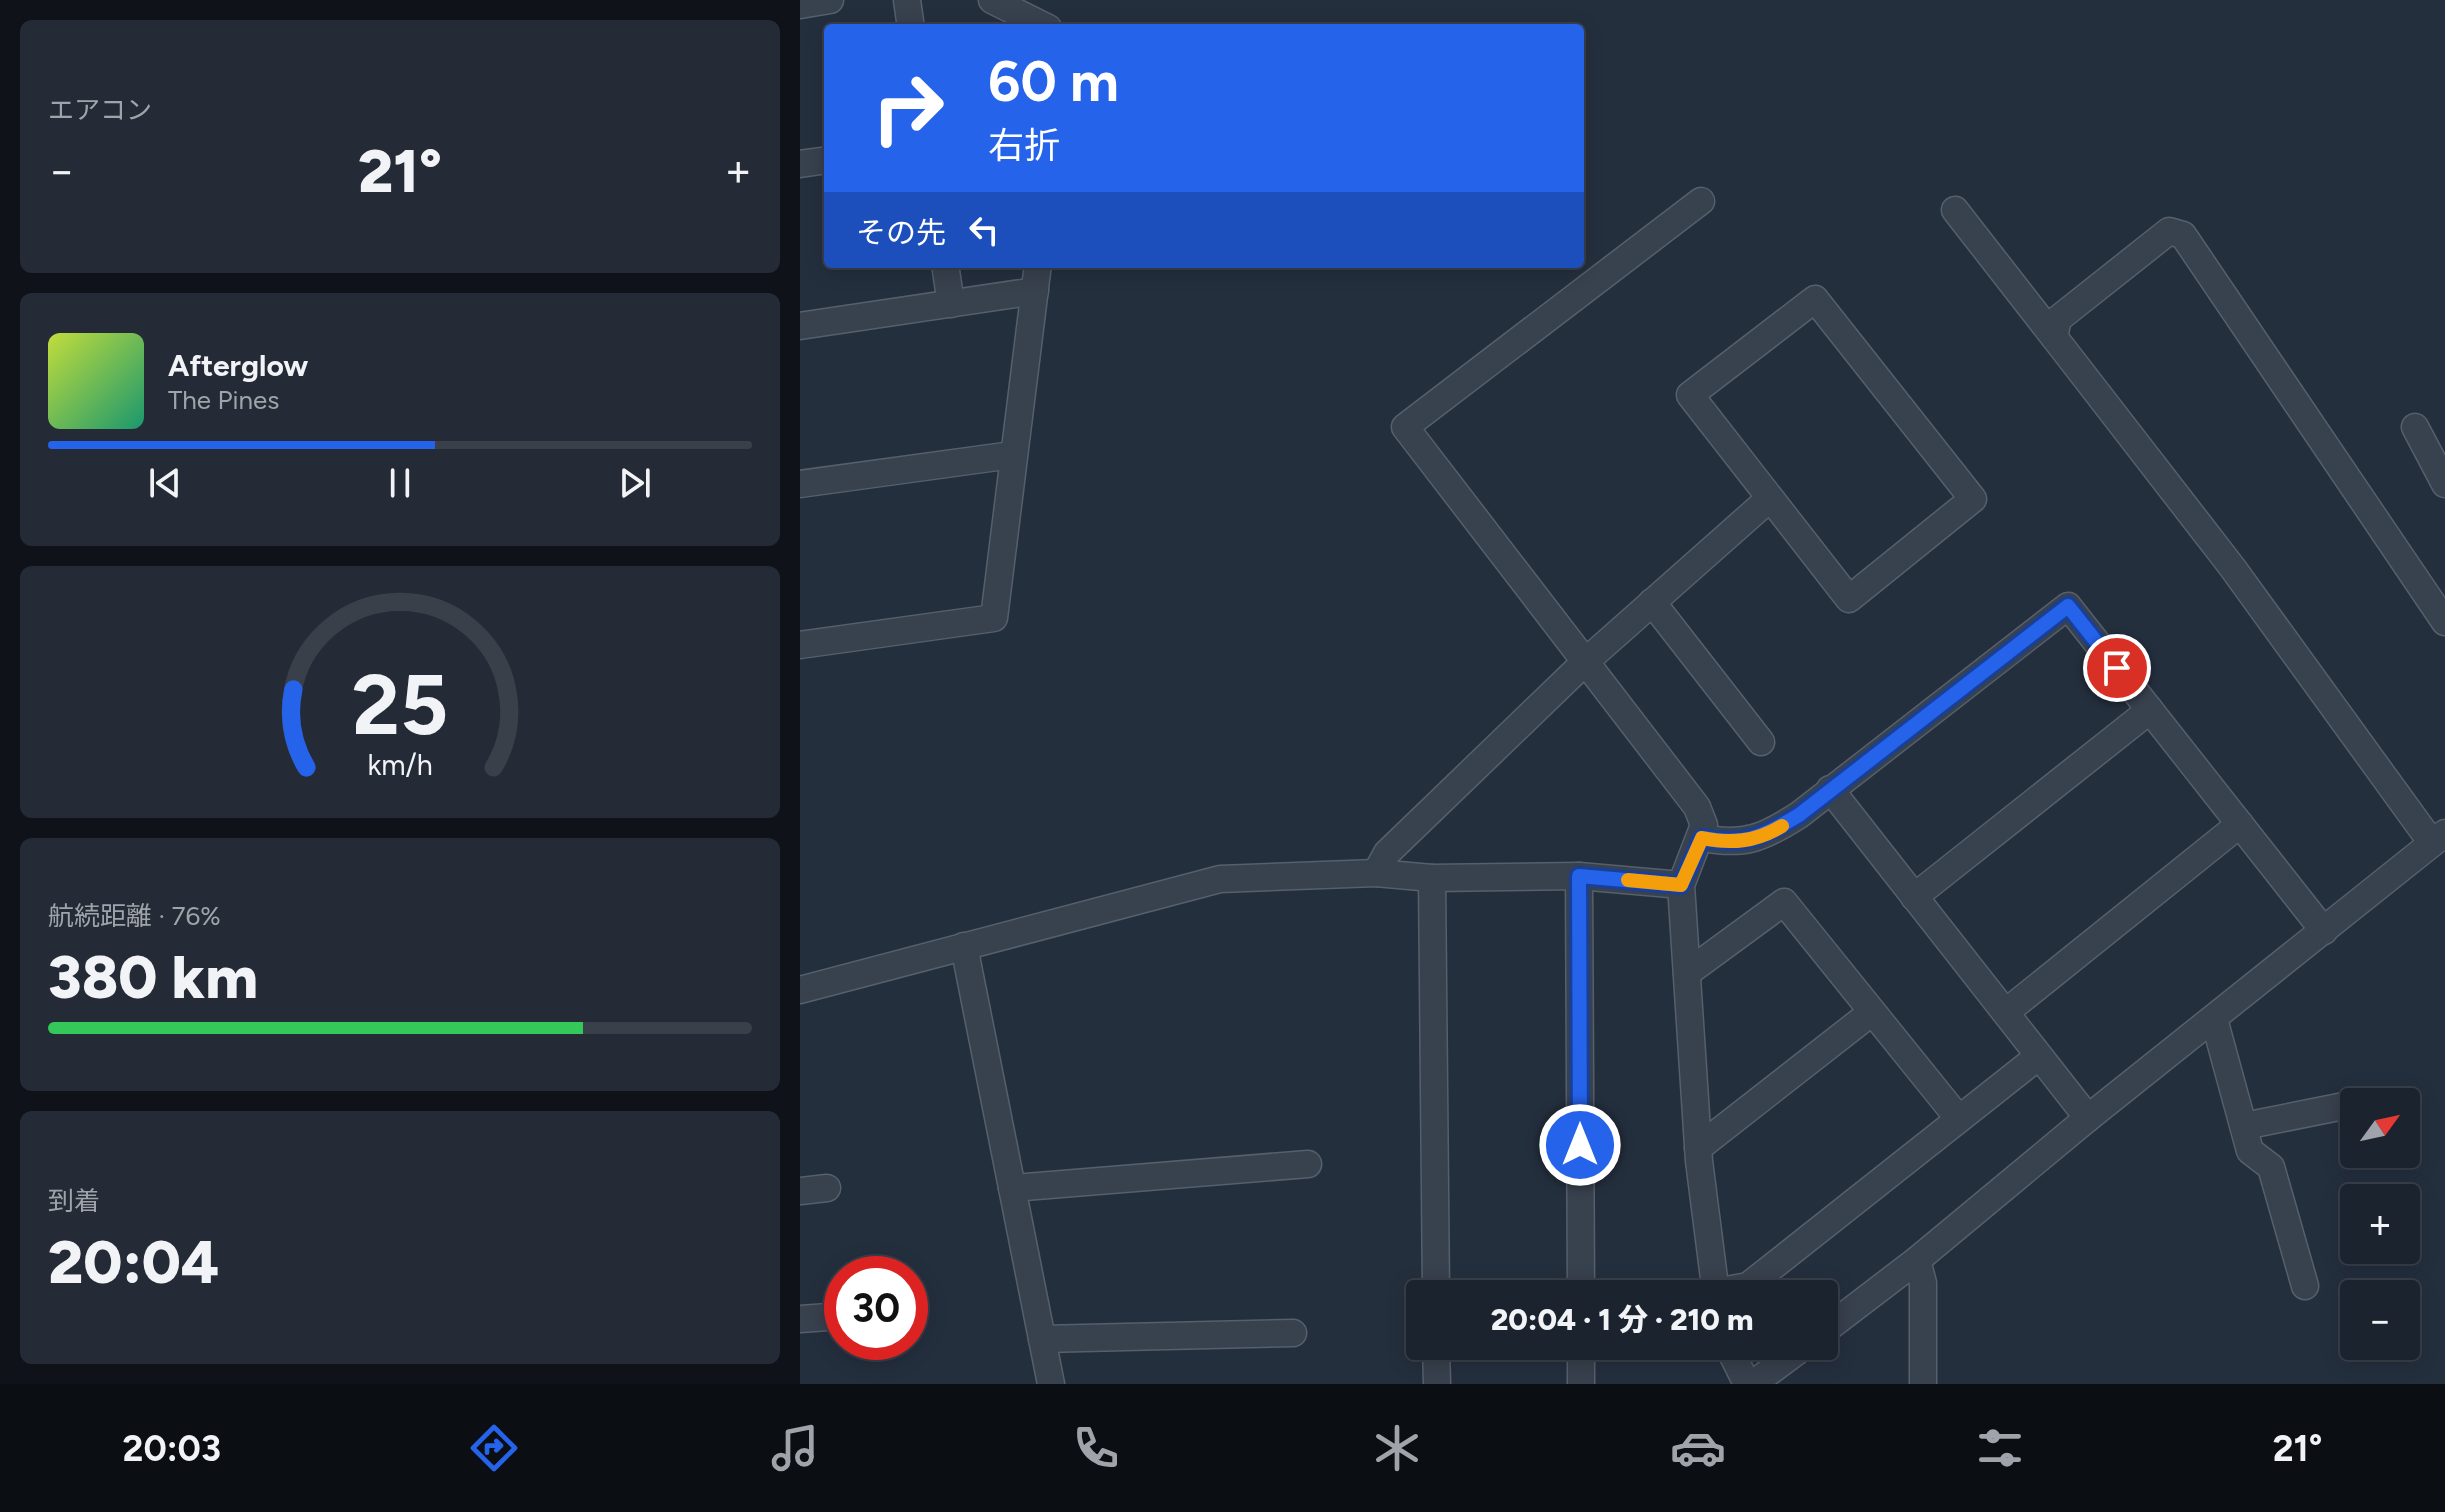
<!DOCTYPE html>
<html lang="ja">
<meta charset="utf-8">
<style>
:root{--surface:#1b232e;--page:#242b36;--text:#f1f3f6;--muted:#a0a4aa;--line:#39404a;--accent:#2563eb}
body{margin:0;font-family:Figtree,"Noto Sans JP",sans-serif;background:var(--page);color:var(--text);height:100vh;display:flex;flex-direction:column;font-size:30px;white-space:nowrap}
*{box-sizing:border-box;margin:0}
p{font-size:26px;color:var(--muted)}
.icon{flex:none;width:44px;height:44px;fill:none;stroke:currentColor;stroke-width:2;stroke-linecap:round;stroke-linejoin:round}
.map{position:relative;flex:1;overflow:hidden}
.panel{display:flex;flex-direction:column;gap:20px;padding:20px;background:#0f1319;width:800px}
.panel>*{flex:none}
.banner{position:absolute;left:24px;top:24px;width:760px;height:244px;border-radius:8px;box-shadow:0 4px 20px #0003,0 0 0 2px var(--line);background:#2563eb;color:#fff;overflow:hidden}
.needle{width:52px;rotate:57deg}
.buttons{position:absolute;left:1540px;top:1088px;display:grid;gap:16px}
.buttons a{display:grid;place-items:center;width:80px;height:80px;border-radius:8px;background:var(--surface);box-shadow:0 4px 20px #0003,0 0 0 2px var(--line);font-size:40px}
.speed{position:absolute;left:24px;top:1256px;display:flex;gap:16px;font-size:40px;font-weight:700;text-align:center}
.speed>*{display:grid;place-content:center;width:104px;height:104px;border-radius:50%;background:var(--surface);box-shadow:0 4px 20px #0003,0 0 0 2px var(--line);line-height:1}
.speed .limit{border:12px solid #d22;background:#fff;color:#111}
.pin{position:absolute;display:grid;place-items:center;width:68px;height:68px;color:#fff;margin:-34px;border:4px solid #fff;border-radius:50%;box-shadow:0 2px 8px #0007}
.me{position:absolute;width:88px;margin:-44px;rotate:0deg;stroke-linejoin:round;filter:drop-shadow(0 0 6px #0008)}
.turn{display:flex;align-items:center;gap:28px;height:168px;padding:0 32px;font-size:36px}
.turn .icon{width:104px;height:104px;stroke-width:2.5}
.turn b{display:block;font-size:56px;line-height:68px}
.then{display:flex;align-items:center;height:76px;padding:0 32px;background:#0003;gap:16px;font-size:30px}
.big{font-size:60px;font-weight:800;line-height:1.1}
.panel .tile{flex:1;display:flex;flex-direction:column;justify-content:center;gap:12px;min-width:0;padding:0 28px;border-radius:12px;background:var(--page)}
.panel .dial{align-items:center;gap:0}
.dial svg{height:208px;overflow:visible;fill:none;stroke:var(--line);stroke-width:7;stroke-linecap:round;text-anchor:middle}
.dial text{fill:var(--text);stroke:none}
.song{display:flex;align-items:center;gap:24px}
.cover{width:96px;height:96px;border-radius:12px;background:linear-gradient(135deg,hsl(70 70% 55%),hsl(160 70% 35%))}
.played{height:8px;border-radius:4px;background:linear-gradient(90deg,var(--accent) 55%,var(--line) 55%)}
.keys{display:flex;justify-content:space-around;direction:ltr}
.heat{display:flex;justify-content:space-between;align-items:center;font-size:44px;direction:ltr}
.charge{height:12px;border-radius:6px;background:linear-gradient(90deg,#34c759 76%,var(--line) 0)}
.trip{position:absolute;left:606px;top:1280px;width:432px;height:80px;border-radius:8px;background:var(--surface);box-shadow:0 4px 20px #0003,0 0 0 2px var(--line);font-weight:800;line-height:80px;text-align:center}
.dock{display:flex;height:128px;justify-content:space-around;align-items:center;background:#0b0e12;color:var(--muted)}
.dock .icon{width:56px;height:56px}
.dock .current{color:var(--accent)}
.dock b{font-size:36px;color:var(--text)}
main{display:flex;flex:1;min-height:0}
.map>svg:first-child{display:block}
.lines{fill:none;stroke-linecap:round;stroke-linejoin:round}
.minor-casing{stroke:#565f6c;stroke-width:29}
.minor{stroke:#38414e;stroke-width:26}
.route-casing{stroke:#184099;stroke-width:20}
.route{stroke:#2563eb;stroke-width:14}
.slow{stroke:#f59e0b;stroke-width:14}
</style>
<main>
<section class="panel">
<div class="tile"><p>エアコン</p>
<div class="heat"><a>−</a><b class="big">21°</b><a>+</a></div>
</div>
<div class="tile">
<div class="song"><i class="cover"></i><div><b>Afterglow</b><p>The Pines</p></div></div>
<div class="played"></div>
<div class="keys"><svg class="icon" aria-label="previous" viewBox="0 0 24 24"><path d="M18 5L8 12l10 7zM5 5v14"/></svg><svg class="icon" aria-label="pause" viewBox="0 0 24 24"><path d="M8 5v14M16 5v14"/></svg><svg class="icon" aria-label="next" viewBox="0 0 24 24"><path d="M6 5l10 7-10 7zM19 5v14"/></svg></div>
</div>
<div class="tile dial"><svg viewBox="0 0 100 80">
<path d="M14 69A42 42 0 1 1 86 69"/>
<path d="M14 69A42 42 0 0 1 9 39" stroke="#2563eb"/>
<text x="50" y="56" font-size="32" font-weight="700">25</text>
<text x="50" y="72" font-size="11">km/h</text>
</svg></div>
<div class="tile"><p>航続距離 · 76%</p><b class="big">380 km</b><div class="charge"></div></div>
<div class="tile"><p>到着</p><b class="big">20:04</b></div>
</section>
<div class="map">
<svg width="1645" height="1384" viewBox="0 0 1645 1384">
<rect width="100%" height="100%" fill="#242f3e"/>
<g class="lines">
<g class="minor-casing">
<g id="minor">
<path d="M 107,0 L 111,28"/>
<path d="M 192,0 L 248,28"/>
<path d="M 0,5 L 30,0"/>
<path d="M 0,164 L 28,160"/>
<path d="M 901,201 L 605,427 L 897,807 L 904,825 L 881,885 L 899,1161 L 916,1294"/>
<path d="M 1155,210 L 1254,337"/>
<path d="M 145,264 L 151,304"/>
<path d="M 1015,299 L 1173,499 L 1049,599 L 890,395 Z"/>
<path d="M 0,326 L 235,291"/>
<path d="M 1615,427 L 1645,484"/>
<path d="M 0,484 L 212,455"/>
<path d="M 852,602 L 961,742"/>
<path d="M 0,645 L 194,618 L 238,264"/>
<path d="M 1030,789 L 1288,1118"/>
<path d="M 902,838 C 945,846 963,838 999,815 L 1268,606 L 1524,931"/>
<path d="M 1632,843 L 1432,567 L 1254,337 L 1258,319 L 1369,231 L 1383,235 L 1645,622"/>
<path d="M 576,873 L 587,853 L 785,662 L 969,499"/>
<path d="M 779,876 L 781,1294"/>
<path d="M 632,878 L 636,1294"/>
<path d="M 1114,897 L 1350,710"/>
<path d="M 164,946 L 251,1384"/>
<path d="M 887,973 L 984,902 L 1159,1119"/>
<path d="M 0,990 L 420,879 L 576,873 L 632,878 L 779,876 L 881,885"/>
<path d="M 1206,1012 L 1440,824"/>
<path d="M 1414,1019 L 1450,1151 L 1471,1167 L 1505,1286"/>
<path d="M 1444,1126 L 1554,1104"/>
<path d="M 898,1148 L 1072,1012"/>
<path d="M 212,1188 L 508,1164"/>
<path d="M 0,1191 L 27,1188"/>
<path d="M 1117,1260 L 1123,1283 L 1123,1384"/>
<path d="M 915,1292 L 948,1286 L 1239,1056"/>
<path d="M 0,1319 L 42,1316"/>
<path d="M 1024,1331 L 1117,1260 L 1288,1118 L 1645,833"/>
<path d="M 242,1339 L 493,1333"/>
<path d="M 636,1346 L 637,1384"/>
<path d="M 781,1346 L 781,1384"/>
<path d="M 928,1346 L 947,1384"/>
<path d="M 953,1384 L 1004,1346"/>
</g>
</g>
<use href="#minor" class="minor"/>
</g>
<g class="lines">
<g class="route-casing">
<path id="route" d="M 780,1145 L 779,876 L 881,885 L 902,838 C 945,846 963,837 999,815 L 1268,606 L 1317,668"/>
</g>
<use href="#route" class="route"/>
<path class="slow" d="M 828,880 L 881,885 L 902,838 C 932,844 955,842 982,826"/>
</g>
</svg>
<div class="buttons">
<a><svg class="needle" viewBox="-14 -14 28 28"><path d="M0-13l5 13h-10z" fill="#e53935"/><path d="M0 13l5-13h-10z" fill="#a0a4aa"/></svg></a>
<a>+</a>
<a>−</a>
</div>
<div class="speed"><div class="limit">30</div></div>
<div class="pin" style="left:1317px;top:668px;background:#d93025"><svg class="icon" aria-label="arrive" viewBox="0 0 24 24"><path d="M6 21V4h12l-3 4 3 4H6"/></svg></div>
<svg class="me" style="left:780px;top:1145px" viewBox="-20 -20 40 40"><circle r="17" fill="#2563eb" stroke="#fff" stroke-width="3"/><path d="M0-11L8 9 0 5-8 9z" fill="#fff"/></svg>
<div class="trip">20:04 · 1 分 · 210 m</div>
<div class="banner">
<div class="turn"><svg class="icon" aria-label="right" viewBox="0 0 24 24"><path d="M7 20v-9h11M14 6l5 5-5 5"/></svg><div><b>60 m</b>右折</div></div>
<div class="then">その先<svg class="icon" aria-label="left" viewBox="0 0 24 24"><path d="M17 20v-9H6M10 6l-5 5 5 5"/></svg></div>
</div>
</div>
</main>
<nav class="dock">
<b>20:03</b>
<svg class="icon current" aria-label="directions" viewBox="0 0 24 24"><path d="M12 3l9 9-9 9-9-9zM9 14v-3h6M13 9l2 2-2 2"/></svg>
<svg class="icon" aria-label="music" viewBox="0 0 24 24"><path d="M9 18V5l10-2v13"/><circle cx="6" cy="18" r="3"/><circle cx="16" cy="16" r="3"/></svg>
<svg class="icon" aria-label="phone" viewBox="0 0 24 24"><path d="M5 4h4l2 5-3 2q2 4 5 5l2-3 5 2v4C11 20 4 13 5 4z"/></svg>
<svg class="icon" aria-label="climate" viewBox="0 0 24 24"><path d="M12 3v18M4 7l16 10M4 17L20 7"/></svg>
<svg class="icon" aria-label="car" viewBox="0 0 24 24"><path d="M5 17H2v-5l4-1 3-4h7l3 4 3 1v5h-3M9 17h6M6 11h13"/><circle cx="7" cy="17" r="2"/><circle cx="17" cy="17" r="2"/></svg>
<svg class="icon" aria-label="filters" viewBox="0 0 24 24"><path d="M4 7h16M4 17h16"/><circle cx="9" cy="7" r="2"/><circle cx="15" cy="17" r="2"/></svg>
<b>21°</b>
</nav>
